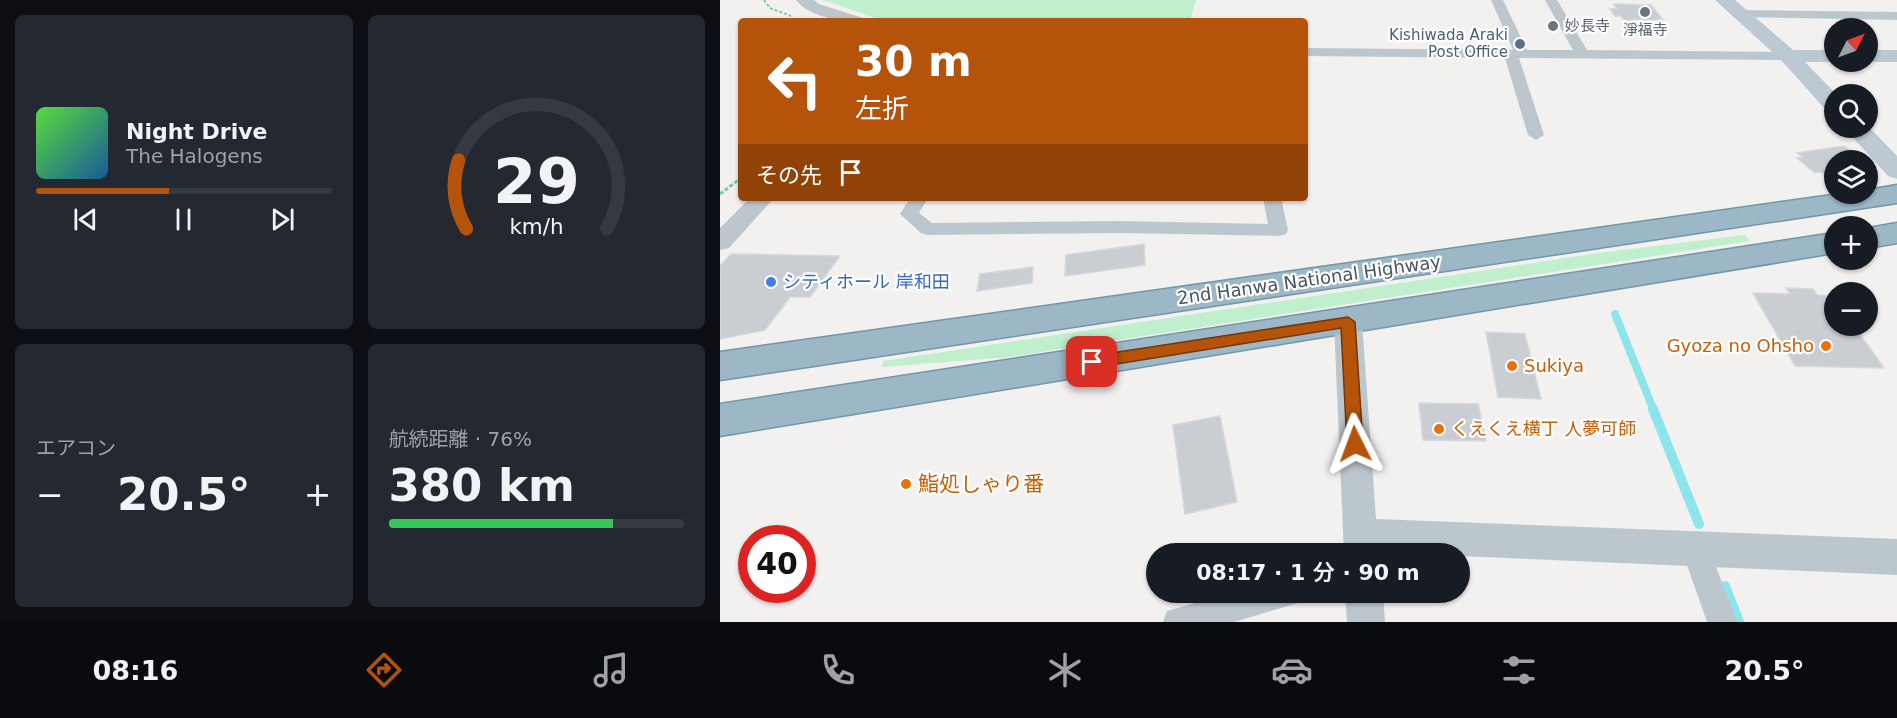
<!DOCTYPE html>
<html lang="ja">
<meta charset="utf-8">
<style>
:root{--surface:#171b24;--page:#242831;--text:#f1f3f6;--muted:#9ea1a6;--line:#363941;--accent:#b45309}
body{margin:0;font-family:"DejaVu Sans","Noto Sans JP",sans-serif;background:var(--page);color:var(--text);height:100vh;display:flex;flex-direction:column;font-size:22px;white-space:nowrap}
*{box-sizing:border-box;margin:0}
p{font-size:20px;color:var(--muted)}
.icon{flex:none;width:33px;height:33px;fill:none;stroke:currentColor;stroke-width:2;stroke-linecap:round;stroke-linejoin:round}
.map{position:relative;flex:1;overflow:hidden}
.details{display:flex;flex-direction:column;gap:15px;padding:15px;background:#0d0f14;width:720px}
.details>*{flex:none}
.top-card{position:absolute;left:18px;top:18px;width:570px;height:183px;border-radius:6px;box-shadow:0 2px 4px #0004;background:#b45309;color:#fff;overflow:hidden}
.needle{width:39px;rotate:48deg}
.controls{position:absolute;left:1104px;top:18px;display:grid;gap:12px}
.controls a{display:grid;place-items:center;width:54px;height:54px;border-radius:50%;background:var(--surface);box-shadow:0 2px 4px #0004;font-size:30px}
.speed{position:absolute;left:18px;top:525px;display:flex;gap:12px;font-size:30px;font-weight:700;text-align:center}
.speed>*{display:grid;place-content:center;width:78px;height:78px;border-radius:50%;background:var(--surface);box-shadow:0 2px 4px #0004;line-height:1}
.speed .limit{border:9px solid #d22;background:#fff;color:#111}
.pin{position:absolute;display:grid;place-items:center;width:51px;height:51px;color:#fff;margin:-26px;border-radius:12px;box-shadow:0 3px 9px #0006}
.me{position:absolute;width:66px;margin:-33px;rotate:357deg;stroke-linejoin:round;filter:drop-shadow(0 0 4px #0008)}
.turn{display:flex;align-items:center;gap:21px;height:126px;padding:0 18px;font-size:27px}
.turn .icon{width:78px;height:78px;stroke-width:2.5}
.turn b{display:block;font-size:42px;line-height:51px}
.then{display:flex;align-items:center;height:57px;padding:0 18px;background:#0003;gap:12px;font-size:22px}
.big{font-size:45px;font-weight:600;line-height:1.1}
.details .tile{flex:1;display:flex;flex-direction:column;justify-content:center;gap:9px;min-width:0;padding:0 21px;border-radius:9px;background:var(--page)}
.details .dial{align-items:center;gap:0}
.dial svg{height:156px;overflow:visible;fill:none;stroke:var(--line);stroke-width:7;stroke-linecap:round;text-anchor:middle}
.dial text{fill:var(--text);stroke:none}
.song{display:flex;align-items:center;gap:18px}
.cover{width:72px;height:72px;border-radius:9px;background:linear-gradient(135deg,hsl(110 70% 55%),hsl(210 70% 35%))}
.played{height:6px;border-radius:3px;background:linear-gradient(90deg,var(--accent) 45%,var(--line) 45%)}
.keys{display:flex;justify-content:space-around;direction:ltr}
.heat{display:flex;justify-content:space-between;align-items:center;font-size:33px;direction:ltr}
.charge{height:9px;border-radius:4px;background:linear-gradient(90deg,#34c759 76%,var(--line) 0)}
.details .tiles{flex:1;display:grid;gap:15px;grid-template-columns:repeat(2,1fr)}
.trip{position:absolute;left:426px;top:543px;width:324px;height:60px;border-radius:30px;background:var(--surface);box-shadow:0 2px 4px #0004;font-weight:600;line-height:60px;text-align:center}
.tabs{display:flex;height:96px;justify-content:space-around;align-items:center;background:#090b0e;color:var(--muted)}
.tabs .icon{width:42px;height:42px}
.tabs .current{color:var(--accent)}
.tabs b{font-size:27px;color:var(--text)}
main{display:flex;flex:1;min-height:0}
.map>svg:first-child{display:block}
.green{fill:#bfefcc}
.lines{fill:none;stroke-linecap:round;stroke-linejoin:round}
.stream-far1{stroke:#8de5ec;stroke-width:8}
.stream{stroke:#8de5ec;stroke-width:10}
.building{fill:#caced3;stroke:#d4d7db;stroke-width:1.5}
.trunk-casing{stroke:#7395aa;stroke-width:3}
.path-far1{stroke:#77ce97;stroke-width:2;stroke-dasharray:3 2;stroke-linecap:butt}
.path{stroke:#77ce97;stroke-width:3;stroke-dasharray:4 2;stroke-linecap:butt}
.minor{fill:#bcc7cd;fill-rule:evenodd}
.tertiary{fill:#bcc7cd;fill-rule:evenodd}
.secondary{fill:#bcc9d2;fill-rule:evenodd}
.trunk{fill:#9cb7c6;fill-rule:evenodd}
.route{fill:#b45309;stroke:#753606;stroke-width:1.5}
.worship-dot{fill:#6b7280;stroke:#fff;stroke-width:2}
.service-dot{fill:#5c6f8a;stroke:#fff;stroke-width:2}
.shop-dot{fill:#3f7fe0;stroke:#fff;stroke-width:2}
.food-dot{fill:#e8710a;stroke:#fff;stroke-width:2}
.labels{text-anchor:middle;stroke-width:4.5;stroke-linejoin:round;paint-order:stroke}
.far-worship-label{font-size:15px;fill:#5b616d;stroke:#fff;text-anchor:start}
.far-service-label{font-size:15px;fill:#4e5e75;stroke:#fff;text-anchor:end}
.street-label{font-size:18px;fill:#48565e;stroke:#fff}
.shop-label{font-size:18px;fill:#366cbe;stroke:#fff;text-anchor:start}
.food-label{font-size:18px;fill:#c56008;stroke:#fff;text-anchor:start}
.near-food-label{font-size:21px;fill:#c56008;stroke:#fff;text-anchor:start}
</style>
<main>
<section class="details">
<div class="tiles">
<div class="tile">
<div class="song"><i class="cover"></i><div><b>Night Drive</b><p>The Halogens</p></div></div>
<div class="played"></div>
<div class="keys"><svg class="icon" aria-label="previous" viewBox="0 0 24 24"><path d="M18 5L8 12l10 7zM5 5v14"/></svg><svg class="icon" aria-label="pause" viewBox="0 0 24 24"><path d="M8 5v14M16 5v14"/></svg><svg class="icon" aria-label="next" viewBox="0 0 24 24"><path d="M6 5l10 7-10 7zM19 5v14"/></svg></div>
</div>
<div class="tile dial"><svg viewBox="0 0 100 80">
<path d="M14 69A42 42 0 1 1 86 69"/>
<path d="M14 69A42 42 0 0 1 10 34" stroke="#b45309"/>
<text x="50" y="56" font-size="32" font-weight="700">29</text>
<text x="50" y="72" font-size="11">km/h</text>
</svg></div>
<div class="tile"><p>エアコン</p>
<div class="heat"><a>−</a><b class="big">20.5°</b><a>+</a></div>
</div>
<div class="tile"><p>航続距離 · 76%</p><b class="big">380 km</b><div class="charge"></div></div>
</div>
</section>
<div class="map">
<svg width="1177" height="622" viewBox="0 0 1177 622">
<rect width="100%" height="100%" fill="#f3f0f0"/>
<g class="green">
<path d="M 103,0 L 476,0 L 470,21 L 164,21 Z"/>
<path d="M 1025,235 L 1030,241 L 290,357 L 162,367 L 163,361 L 886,252 Z"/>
</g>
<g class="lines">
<path class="stream-far1" d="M 895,314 L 934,411"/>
<g class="stream">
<path d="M 933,409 L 979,524"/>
<path d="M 1005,586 L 1019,622"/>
</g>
</g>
<g class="building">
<path d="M 894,4 L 931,5 L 943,20 L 904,20 L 901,16 L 895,16 L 890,9 L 897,9 Z"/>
<path d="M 1124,146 L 1143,160 L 1114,160 L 1114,178 L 1109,178 L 1101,172 L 1095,173 L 1077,158 L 1083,157 L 1077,153 Z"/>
<path d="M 424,244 L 425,265 L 345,276 L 346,255 Z"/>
<path d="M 11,254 L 120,256 L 90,297 L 70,297 L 45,330 L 0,339 L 0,266 Z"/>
<path d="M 313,267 L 312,283 L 257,291 L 260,274 Z"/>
<path d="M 1066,288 L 1093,289 L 1097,295 L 1114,296 L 1114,326 L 1134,326 L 1164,368 L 1075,366 L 1033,293 L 1070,294 Z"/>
<path d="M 766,332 L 805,334 L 821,399 L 778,397 Z"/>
<path d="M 699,403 L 758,404 L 766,441 L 703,440 Z"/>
<path d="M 500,416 L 517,502 L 465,514 L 453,425 Z"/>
</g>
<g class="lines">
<g class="trunk-casing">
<g id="trunk">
<path d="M 1177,185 L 1177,203 L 0,380 L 0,352 L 1119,194 L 1148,194 L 1148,190 Z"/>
<path d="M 1177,223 L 1177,243 L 1148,248 L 1148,228 Z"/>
<path d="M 1114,233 L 1114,253 L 0,436 L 0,404 Z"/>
</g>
</g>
<path class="path-far1" d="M 44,0 L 50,8 L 71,16"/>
<path class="path" d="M 0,194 L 21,178"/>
<g class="minor">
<path d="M 771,0 L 783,0 L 807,50 L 853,50 L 825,0 L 837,0 L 867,50 L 1068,52 L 1075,56 L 1068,60 L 799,58 L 824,135 L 816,140 L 808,135 L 785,58 L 585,56 L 585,48 L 793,50 Z"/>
<path d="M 1019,10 L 1177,12 L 1177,20 L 1015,17 L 1013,14 L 1015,11 Z"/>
<path d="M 190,198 L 208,198 L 199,213 L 212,223 L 399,221 L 548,224 L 543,198 L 561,198 L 568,230 L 566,234 L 559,236 L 399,233 L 208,235 L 201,233 L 180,214 Z"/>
<path d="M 975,534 L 985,538 L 1017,622 L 987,622 L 961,548 L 965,538 Z"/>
<path d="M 513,592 L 585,592 L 581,602 L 514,622 L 443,622 L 447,611 Z"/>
</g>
<g class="tertiary">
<path d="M 76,0 L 94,0 L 99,4 L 143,18 L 145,21 C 123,21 91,19 76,0 Z"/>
<path d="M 30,198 L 54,198 L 9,248 L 0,250 L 0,228 Z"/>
<path d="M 628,312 L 638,315 L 642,322 L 656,519 L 1177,539 L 1177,575 L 740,556 L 740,554 L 624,554 L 614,322 L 618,315 Z"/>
<path d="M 625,592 L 663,592 L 665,622 L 627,622 Z"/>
</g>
<g class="secondary">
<path d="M 995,0 L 1015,0 L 1073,50 L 1114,50 L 1114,62 L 1117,62 L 1085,62 L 1116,94 L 1114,94 L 1114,112 L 1106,110 L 1061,60 Z"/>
<path d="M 1148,50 L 1177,50 L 1177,62 L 1145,62 L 1148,62 Z"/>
<path d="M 1148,126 L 1177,156 L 1177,179 L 1168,176 L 1124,128 Z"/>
</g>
<use href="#trunk" class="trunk"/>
</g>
<path class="route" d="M 628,317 L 635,322 L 643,444 L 641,449 L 635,451 L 629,449 L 627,444 L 621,328 L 372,368 L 367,366 L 365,362 L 367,358 L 372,356 Z"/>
<g class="worship-dot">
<circle cx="925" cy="12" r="6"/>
<circle cx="833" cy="26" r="6"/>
</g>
<circle class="service-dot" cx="800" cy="44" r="6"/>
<circle class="shop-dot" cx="51" cy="282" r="6"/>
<g class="food-dot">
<circle cx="1106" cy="346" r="6"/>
<circle cx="792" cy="366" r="6"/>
<circle cx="719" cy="429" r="6"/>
<circle cx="186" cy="484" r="6"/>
</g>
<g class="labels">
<g class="far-worship-label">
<text x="845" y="31">妙長寺</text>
<text x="925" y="35" text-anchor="middle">淨福寺</text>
</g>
<g class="far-service-label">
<text x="788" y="40">Kishiwada Araki<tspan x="788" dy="17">Post Office</tspan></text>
</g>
<g class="street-label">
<text transform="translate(589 280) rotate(-8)" y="6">2nd Hanwa National Highway</text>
</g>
<g class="shop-label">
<text x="63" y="288">シティホール 岸和田</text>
</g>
<g class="food-label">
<text x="1094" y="352" text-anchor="end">Gyoza no Ohsho</text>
<text x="804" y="372">Sukiya</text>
<text x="731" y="435">くえくえ横丁 人夢可師</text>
</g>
<g class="near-food-label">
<text x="198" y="491">鮨処しゃり番</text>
</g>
</g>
</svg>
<div class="controls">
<a><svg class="needle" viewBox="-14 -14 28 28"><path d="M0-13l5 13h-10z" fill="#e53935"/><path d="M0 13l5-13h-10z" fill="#9ea1a6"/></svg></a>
<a><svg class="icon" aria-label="search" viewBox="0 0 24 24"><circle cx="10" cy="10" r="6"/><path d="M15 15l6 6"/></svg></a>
<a><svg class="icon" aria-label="layers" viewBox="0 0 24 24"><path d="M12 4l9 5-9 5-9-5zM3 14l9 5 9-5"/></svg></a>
<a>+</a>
<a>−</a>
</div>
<div class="speed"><div class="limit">40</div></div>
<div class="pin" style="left:372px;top:362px;background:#d93025"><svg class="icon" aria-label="arrive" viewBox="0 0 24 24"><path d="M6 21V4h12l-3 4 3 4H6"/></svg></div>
<svg class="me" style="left:635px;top:444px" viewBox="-20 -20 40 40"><path d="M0-17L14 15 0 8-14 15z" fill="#b45309" stroke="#fff" stroke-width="4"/></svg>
<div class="trip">08:17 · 1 分 · 90 m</div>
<div class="top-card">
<div class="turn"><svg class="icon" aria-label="left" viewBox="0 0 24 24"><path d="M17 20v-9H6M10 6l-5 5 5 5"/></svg><div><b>30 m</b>左折</div></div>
<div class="then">その先<svg class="icon" aria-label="arrive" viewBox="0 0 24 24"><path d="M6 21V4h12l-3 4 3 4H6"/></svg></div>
</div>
</div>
</main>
<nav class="tabs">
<b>08:16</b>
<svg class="icon current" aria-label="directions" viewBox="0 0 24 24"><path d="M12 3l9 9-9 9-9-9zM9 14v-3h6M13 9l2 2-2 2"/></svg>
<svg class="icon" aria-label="music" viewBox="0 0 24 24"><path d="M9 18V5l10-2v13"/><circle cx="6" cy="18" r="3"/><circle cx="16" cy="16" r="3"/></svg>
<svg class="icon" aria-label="phone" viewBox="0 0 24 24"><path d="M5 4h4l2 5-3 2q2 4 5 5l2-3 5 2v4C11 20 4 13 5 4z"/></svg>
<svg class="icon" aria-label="climate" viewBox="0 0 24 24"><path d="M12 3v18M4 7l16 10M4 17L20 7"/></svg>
<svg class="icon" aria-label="car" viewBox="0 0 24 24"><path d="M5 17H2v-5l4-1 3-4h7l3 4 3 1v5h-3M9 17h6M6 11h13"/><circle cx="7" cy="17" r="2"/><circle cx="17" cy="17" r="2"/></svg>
<svg class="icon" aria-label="filters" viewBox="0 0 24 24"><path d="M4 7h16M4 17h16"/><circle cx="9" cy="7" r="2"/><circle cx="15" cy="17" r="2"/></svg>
<b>20.5°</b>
</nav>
